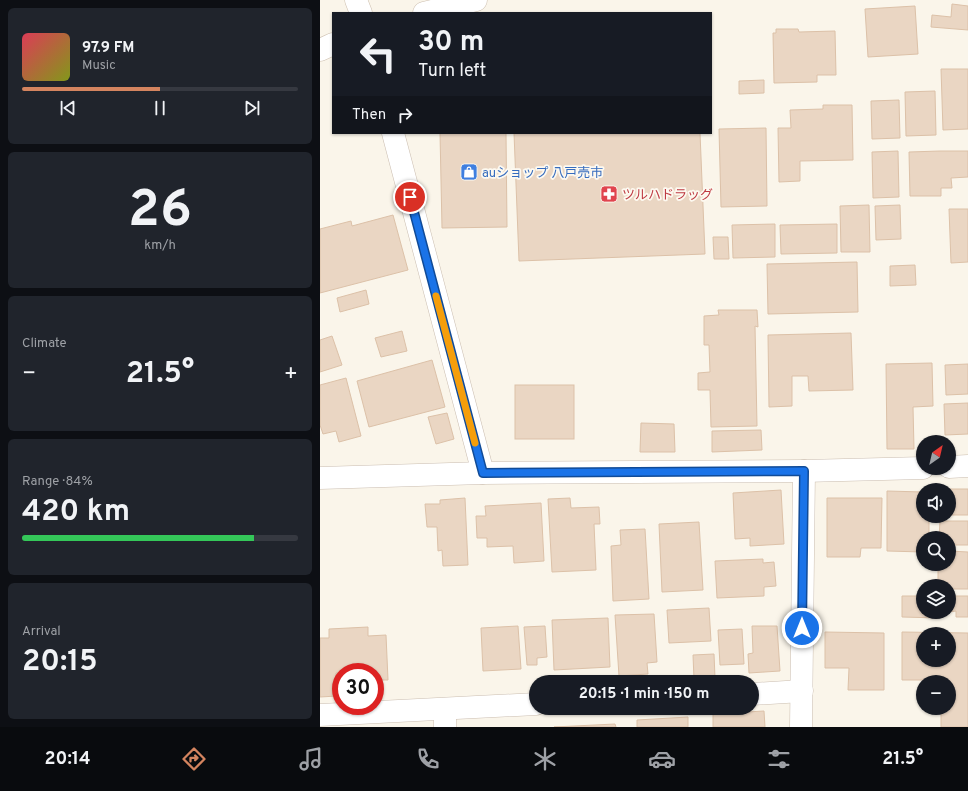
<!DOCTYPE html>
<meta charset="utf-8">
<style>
:root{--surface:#171b24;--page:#20242c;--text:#f1f3f6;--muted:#9ea1a6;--line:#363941;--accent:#d4845f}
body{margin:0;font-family:Overpass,"Noto Sans JP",sans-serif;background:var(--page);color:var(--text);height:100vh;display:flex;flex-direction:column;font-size:15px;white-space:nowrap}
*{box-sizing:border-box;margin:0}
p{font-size:13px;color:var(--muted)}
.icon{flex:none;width:22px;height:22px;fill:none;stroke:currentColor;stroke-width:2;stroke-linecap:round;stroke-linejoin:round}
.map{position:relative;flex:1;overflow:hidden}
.sheet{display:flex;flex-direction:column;gap:8px;padding:8px;background:#0d0f14;width:320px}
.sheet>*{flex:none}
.banner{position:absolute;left:12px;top:12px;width:380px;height:122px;border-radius:0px;box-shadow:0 1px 3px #0004;background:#171b24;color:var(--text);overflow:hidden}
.needle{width:26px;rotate:34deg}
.controls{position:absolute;left:596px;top:435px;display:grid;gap:8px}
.controls a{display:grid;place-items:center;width:40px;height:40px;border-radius:50%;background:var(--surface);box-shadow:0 1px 3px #0004;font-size:20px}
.speed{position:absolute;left:12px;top:663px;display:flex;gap:8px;font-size:20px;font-weight:700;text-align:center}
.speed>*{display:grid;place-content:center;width:52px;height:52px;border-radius:50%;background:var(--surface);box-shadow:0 1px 3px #0004;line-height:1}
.speed .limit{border:6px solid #d22;background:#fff;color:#111}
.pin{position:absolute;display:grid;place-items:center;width:34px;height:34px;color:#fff;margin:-17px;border:2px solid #fff;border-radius:50%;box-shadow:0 1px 4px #0007}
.me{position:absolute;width:44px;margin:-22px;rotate:0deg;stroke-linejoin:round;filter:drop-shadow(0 0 3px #0008)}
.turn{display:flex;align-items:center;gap:14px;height:84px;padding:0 20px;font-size:18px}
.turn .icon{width:52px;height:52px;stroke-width:2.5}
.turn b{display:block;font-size:28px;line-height:34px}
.then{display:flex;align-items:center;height:38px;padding:0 20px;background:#0003;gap:8px;font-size:15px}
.big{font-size:30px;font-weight:700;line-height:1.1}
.sheet .widget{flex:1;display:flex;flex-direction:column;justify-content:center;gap:6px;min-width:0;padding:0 14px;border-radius:6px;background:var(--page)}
.sheet .dial{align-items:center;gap:0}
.dial b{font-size:52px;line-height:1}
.song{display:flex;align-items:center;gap:12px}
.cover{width:48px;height:48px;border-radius:6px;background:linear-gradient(135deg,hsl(350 70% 55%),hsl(70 70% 35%))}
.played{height:4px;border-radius:2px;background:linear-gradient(90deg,var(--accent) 50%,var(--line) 50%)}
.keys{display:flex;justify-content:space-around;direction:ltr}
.heat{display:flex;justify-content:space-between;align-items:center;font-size:22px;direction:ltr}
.charge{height:6px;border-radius:3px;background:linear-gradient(90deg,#34c759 84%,var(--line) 0)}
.trip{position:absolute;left:209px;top:675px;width:230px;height:40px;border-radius:20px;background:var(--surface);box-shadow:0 1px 3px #0004;font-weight:700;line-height:40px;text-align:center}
.tabs{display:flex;height:64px;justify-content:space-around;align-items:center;background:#090b0e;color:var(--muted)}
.tabs .icon{width:28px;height:28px}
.tabs .on{color:var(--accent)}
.tabs b{font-size:18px;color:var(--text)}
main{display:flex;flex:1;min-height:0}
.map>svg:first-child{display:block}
.building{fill:#ead6c3;stroke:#dcc1a8;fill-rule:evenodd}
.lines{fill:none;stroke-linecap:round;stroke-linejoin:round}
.street-casing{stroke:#cbbeb1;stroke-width:23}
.secondary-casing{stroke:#cdbfaf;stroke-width:23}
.street{stroke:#fff;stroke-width:22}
.secondary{stroke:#fff;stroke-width:22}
.route-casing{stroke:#114b97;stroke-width:10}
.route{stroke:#1a73e8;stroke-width:7}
.slow{stroke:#f59e0b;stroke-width:7}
.labels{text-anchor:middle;stroke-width:3.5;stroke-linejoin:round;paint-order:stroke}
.shop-label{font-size:13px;fill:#366cbe;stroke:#fdf9f0;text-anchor:start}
.health-label{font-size:13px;fill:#be3a42;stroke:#fdf9f0;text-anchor:start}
</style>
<main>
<section class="sheet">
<div class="widget">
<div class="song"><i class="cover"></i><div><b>97.9 FM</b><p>Music</p></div></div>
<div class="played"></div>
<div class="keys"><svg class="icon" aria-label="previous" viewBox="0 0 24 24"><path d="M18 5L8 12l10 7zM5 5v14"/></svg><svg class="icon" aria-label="pause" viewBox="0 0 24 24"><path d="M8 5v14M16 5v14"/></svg><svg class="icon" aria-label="next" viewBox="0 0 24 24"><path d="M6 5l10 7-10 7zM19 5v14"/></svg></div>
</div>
<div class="widget dial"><b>26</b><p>km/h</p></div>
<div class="widget"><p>Climate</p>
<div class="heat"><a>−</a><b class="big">21.5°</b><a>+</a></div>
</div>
<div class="widget"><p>Range · 84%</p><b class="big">420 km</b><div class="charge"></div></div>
<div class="widget"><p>Arrival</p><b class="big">20:15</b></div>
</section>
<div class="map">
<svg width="648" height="727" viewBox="0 0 648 727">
<rect width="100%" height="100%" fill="#faf5ea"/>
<g class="building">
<path d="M 632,4 L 648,6 L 648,30 L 611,27 L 612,15 L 631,17 Z"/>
<path d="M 595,6 L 598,54 L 548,57 L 545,9 Z"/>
<path d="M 456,29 L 478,29 L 479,32 L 515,31 L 516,75 L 497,75 L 497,82 L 454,83 L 453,33 L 456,33 Z"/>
<path d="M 621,69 L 648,69 L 648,129 L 623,130 Z"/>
<path d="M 444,80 L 444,93 L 419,94 L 419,81 Z"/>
<path d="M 615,91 L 616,135 L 586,136 L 585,92 Z"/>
<path d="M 579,100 L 580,138 L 552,139 L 551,101 Z"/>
<path d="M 503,105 L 532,105 L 533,160 L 480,161 L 480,181 L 459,182 L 458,128 L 471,128 L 470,110 L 503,109 Z"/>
<path d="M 446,128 L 447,206 L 401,207 L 399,129 Z"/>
<path d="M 120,133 L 186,133 L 187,227 L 122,228 Z"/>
<path d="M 194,133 L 380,133 L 385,254 L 199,261 Z"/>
<path d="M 578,151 L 579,197 L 553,198 L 552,152 Z"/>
<path d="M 620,151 L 648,151 L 648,177 L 631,178 L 632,188 L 621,188 L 621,196 L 590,196 L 589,152 Z"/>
<path d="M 549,205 L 550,252 L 521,252 L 520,206 Z"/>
<path d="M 580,205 L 581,239 L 556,240 L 555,206 Z"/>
<path d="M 629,209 L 648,209 L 648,262 L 631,263 Z"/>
<path d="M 73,215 L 88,270 L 0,293 L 0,229 L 31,221 L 32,226 Z"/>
<path d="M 455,224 L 455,257 L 413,258 L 412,225 Z"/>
<path d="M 517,224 L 517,253 L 461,254 L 460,225 Z"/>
<path d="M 393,237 L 408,237 L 409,259 L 394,259 Z"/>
<path d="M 537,262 L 538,312 L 448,314 L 447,264 Z"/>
<path d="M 595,265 L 596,285 L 570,286 L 570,266 Z"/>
<path d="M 46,290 L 49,304 L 20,312 L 17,298 Z"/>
<path d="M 398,310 L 437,310 L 438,327 L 435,326 L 437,426 L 391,427 L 390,390 L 378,390 L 378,373 L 390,372 L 389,345 L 384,345 L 384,316 L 399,315 Z"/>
<path d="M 82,331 L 87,351 L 61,357 L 55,338 Z"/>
<path d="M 531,333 L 533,390 L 489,391 L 488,376 L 472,376 L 472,406 L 449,407 L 448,335 Z"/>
<path d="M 12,336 L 22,365 L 0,372 L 0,340 Z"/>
<path d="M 112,360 L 125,407 L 49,427 L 37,381 Z"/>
<path d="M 612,363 L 613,406 L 593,407 L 594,449 L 567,449 L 566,364 Z"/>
<path d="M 648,364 L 648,394 L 626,395 L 625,365 Z"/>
<path d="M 26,378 L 41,436 L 19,442 L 16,431 L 3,434 L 0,425 L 0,385 Z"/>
<rect x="195" y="385" width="59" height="54"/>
<path d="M 648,403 L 648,434 L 625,435 L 624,404 Z"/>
<path d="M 127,413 L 134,439 L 116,444 L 108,417 Z"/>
<path d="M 321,423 L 354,424 L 355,452 L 320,452 Z"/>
<path d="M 441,430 L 442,450 L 392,452 L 392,431 Z"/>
<path d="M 617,489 L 648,489 L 648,515 L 629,515 L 629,490 L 617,490 Z"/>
<path d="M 461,490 L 464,544 L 430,546 L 430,538 L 415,539 L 413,493 Z"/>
<path d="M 567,491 L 603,492 L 603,516 L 609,516 L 609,538 L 603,538 L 603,552 L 567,551 Z"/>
<path d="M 145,498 L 148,565 L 123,566 L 122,550 L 118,551 L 117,527 L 107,527 L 105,504 L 120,504 L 120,500 Z"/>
<path d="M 250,498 L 251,508 L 279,507 L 280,524 L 274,524 L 276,570 L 232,572 L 228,499 Z"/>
<path d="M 507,498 L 562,498 L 561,548 L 541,548 L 540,557 L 507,557 Z"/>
<path d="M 221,503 L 224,561 L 194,563 L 193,546 L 167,547 L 167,538 L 157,538 L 156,516 L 166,516 L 165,506 Z"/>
<path d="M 620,521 L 648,521 L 648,545 L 629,545 L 629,538 L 619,538 Z"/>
<path d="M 379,522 L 383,590 L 342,592 L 339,524 Z"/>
<path d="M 325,529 L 329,599 L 293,601 L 291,546 L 301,545 L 300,530 Z"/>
<path d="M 629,551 L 648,552 L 648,589 L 629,589 L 629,586 L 618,586 L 618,564 L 629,564 Z"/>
<path d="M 443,559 L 443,563 L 454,562 L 456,586 L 444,587 L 444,596 L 397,598 L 395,561 Z"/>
<path d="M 582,596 L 603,596 L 603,612 L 619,612 L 619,618 L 582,617 Z"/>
<path d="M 629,596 L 648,596 L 648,617 L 636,617 L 636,611 L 629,612 Z"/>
<path d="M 389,608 L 391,641 L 349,643 L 347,610 Z"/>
<path d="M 334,614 L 337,662 L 327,663 L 328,674 L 299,676 L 295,615 Z"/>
<path d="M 288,618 L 290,667 L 234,670 L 232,620 Z"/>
<path d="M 198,626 L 201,669 L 163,671 L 161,628 Z"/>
<path d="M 225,626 L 227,657 L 217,658 L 217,665 L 207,665 L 204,627 Z"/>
<path d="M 432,626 L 457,626 L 460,671 L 429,673 L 428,654 L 433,653 Z"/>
<path d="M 48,627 L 48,636 L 66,635 L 68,680 L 55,680 L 55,672 L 16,673 L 17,696 L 0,697 L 0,638 L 9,638 L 9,629 Z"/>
<path d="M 422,629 L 424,664 L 400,665 L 398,630 Z"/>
<path d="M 505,632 L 564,633 L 564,690 L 528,690 L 529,668 L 505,668 Z"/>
<path d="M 582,632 L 648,633 L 648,727 L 621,727 L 621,708 L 629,708 L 629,682 L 622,682 L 622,680 L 582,680 ZM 603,634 L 629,634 L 629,660 L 603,660 Z"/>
<path d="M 394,654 L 395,678 L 374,679 L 373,655 Z"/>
<path d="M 444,711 L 445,727 L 393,727 L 393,714 Z"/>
<path d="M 368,717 L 368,727 L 317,727 L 317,720 Z"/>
<path d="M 295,724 L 296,727 L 234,727 Z"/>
</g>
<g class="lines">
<g class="street-casing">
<g id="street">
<path d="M 73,133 L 163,473"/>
<path d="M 629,467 L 648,466"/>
<path d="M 0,478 L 163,473 L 484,471 L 603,468"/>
<path d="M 432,694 L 482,691"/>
<path d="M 125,709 L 125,727"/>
<path d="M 0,715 L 216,704"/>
<path d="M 481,727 L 484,471"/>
</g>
</g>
<g class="secondary-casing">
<g id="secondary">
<path d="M 36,0 L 41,13"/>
<path d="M 104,13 L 156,0"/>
<path d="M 0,50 L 13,44"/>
</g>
</g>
<use href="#street" class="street"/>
<use href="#secondary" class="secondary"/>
</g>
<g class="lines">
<g class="route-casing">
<path id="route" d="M 90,197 L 163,473 L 484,471 L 482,628"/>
</g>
<use href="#route" class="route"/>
<path class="slow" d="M 116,296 L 155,443"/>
</g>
<defs>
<g id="shop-square" transform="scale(0.9)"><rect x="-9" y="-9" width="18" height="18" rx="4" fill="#3f7fe0" stroke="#fdf9f0"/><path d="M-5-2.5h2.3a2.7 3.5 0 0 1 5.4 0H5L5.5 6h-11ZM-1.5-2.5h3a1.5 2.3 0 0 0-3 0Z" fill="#fff"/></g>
<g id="pharmacy-square" transform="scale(0.9)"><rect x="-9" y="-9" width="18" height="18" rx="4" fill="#e0444e" stroke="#fdf9f0"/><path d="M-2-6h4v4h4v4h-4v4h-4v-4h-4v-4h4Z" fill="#fff"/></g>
</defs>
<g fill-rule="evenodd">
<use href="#shop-square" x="149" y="172"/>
<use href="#pharmacy-square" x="289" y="194"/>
</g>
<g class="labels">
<g class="shop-label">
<text x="162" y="177">auショップ 八戸売市</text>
</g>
<g class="health-label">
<text x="302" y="199">ツルハドラッグ</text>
</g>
</g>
</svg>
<div class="controls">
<a><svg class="needle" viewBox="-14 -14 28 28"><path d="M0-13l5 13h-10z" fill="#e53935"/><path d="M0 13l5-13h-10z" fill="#9ea1a6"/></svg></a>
<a><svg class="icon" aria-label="sound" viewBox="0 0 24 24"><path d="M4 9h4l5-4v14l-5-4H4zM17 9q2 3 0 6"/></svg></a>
<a><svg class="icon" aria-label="search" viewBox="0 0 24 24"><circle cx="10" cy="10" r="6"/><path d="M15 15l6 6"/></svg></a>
<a><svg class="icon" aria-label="layers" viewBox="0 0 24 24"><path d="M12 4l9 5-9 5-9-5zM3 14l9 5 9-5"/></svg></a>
<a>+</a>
<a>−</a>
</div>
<div class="speed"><div class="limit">30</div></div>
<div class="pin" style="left:90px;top:197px;background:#d93025"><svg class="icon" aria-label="arrive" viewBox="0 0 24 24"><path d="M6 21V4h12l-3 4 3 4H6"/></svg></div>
<svg class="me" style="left:482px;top:628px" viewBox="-20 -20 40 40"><circle r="17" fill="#1a73e8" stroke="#fff" stroke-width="3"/><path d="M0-11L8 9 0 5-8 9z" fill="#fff"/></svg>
<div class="trip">20:15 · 1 min · 150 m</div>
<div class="banner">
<div class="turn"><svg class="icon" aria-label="left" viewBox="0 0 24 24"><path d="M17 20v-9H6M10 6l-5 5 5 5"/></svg><div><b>30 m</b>Turn left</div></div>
<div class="then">Then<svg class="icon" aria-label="right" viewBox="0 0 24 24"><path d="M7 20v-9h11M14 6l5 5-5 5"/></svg></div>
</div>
</div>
</main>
<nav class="tabs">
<b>20:14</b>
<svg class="icon on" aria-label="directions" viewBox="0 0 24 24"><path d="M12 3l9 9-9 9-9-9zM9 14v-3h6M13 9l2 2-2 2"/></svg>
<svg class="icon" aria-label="music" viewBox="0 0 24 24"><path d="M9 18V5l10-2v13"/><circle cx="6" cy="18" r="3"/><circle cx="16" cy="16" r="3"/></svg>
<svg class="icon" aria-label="phone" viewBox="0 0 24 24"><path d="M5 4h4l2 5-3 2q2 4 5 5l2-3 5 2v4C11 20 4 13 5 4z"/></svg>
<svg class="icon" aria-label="climate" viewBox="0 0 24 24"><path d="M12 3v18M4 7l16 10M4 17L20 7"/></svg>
<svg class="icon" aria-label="car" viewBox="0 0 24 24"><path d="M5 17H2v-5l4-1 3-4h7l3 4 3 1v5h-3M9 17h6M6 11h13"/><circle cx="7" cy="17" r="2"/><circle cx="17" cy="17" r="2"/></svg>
<svg class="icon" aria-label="filters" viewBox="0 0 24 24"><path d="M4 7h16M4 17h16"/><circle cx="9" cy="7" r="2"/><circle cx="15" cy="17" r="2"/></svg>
<b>21.5°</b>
</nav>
